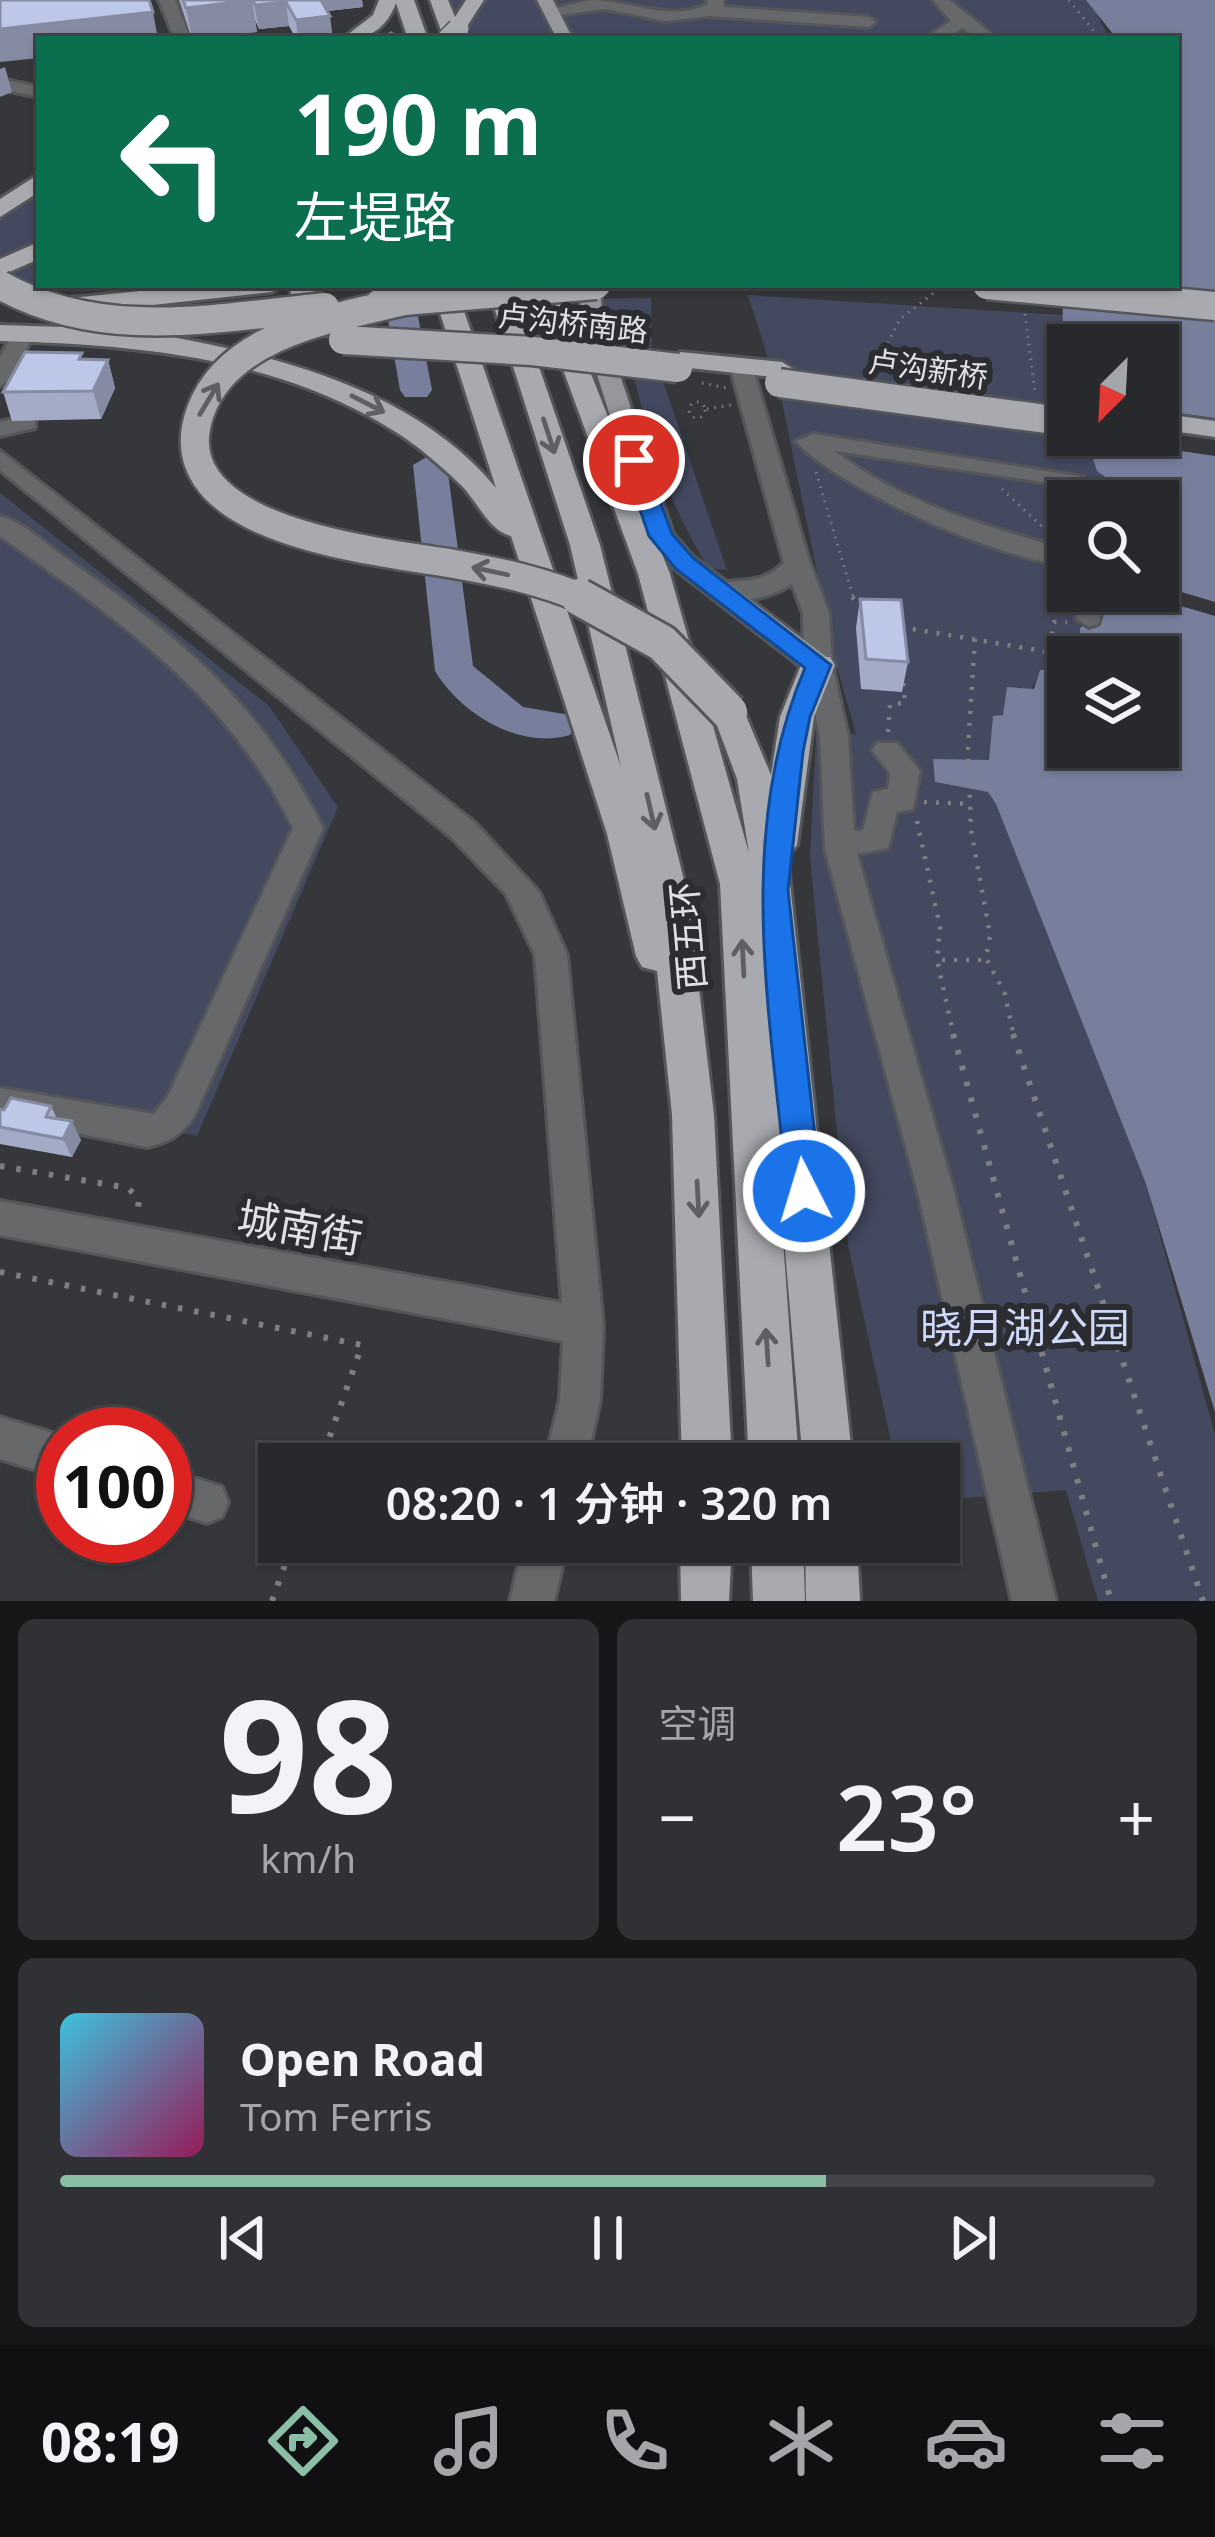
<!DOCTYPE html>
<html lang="zh">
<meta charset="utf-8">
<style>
:root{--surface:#28292c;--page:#303134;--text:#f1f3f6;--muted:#a5a6a9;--line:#444548;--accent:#8abfa5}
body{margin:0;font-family:"Noto Sans","Noto Sans SC",sans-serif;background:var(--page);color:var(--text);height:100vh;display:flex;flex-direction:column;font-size:45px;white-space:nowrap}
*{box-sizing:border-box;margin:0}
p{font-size:39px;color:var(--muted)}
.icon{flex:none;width:66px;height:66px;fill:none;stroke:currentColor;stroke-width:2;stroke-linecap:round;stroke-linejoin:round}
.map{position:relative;height:1601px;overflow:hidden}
.side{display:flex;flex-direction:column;gap:18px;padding:18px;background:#161718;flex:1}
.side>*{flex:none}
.hud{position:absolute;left:36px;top:36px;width:1143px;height:252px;border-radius:0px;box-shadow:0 3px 9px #0004,0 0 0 3px var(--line);background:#0b6e4f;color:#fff;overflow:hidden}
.needle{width:78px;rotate:204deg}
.buttons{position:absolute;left:1047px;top:324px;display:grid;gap:24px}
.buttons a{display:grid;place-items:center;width:132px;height:132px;border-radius:0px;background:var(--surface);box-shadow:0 3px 9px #0004,0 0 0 3px var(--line);font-size:60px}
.speed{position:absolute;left:36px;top:1407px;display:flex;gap:24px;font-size:60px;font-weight:700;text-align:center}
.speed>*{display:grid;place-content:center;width:156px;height:156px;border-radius:50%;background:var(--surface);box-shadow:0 3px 9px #0004,0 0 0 3px var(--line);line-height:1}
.speed .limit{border:18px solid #d22;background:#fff;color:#111}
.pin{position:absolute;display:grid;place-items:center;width:102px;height:102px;color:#fff;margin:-51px;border:6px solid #fff;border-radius:50%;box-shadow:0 3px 12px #0007}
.me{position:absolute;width:132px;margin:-66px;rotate:355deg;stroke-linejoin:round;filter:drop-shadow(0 0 9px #0008)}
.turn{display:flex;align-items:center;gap:42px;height:252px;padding:0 60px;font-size:54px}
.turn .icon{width:156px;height:156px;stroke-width:2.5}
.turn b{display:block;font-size:84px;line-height:102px}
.big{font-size:90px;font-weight:600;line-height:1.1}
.side .card{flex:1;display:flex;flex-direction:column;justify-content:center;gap:18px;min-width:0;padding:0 42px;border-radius:18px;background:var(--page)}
.side .dial{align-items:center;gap:0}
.dial b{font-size:156px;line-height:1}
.song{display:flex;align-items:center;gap:36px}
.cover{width:144px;height:144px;border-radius:18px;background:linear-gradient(135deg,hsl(190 70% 55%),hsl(330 70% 35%))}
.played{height:12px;border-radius:6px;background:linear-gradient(90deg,var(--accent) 70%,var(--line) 70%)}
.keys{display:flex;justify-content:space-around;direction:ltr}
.heat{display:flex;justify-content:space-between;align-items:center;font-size:66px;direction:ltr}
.side .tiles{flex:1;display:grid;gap:18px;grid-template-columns:1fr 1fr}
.card:last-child{grid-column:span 2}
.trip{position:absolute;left:258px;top:1443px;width:702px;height:120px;border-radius:0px;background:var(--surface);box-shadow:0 3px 9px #0004,0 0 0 3px var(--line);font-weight:600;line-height:120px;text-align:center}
.tabs{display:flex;height:192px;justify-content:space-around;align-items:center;background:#101012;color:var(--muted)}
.tabs .icon{width:84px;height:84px}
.tabs .current{color:var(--accent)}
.tabs b{font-size:54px;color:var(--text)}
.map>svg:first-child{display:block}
.green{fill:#43495f}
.water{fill:#777f9d}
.pier{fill:#36373b}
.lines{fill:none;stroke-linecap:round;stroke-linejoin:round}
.river{fill:#777f9d;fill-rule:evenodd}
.minor-casing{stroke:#555659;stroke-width:6}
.major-casing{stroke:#555659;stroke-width:6}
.highway-casing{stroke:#555659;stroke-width:6}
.path-far2{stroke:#7e7f83;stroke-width:3;stroke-dasharray:1.5 6;stroke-linecap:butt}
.path-far1{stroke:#7e7f83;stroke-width:4.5;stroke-dasharray:3 9;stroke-linecap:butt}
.path{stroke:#7e7f83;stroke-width:6;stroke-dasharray:4.5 12;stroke-linecap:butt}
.minor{fill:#67686a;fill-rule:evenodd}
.major{fill:#96979c;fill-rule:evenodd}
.highway{fill:#a8aaaf;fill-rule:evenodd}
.highway-bridge-far2-casing{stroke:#555659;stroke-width:24;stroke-linecap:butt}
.highway-bridge-far1-casing{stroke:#555659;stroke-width:33;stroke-linecap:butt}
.highway-bridge-casing{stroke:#555659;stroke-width:42;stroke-linecap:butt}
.highway-bridge-far2{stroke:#a8aaaf;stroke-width:21}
.highway-bridge-far1{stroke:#a8aaaf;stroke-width:28}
.highway-bridge{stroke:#a8aaaf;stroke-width:36}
.wall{fill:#a3abc7}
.shaded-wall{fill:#848ba2}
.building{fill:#bdc7e7;stroke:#848ba2;stroke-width:3}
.oneway{stroke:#5e5f63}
.route{fill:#1a73e8;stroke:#114b97;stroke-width:3}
.labels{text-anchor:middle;stroke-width:12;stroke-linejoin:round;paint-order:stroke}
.far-street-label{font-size:30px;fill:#e1e1e4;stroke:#2c2d31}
.street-label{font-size:36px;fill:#e1e1e4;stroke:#2c2d31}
.near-street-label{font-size:42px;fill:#e1e1e4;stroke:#2c2d31}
.near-park-label{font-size:42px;fill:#cfd9f9;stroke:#2c2d31}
</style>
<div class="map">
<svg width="1215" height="1601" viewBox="0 0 1215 1601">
<rect width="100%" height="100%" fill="#36373b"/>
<g class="green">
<path d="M 450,0 L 541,0 L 558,39 L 467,39 Z"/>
<path d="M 550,0 L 1091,0 L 1109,39 L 574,39 L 552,11 Z"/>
<path d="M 39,191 L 39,285 L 54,285 L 0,292 L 0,220 Z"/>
<path d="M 748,295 L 1062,315 L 1068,435 L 1085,435 L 1097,471 L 1115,484 L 1114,501 L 1068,501 L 1068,591 L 1106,591 L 1101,614 L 1080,628 L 1080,657 L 1068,657 L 1068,669 L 1040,670 C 1033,691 1017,713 993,717 L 989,760 L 934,760 L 935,782 L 988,792 L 996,804 L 1146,1184 L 1215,1435 L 1215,1601 L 1098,1601 L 1066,1490 L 939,1500 L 939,1464 L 896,1464 L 848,1245 L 810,857 L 816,735 L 856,734 L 835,660 L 782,402 Z"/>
<path d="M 651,298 L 652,347 L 603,340 L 596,299 Z"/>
<path d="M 634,377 L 662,378 L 727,570 L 708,568 C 671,507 650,447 634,377 Z"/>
<path d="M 0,493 L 269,706 L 338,807 L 197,1136 L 0,1098 Z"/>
</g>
<g class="water">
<path d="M 1086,0 L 1215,0 L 1215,602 L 1158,585 L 1158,501 L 1115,501 L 1115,484 L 1097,471 L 1085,435 L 1158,435 L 1158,345 L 1068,345 L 1068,385 L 1062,367 L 1063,285 L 1176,285 L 1176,39 L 1117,39 Z"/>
<path d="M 1106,591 L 1130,591 L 1215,616 L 1215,1412 L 1146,1184 L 996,804 L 988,792 L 935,782 L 933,759 L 989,760 L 993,716 L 1003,715 L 1007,687 L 1034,689 L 1040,670 L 1068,669 L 1068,747 L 1158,747 L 1158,657 L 1080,657 L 1080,628 L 1101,614 Z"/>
</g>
<path class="pier" d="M 1158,411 L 1215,418 L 1215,456 L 1079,436 L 1158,435 Z"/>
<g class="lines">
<g class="river">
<path d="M 391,31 L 402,38 L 378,39 Z"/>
<path d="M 382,285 L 412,285 L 432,390 L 427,397 L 405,397 L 400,390 Z"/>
<path d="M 430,455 L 447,465 L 473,666 L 523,707 L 570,715 L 576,725 L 570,735 C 520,750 461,714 435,671 L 413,465 Z"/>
</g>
<g class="minor-casing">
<g id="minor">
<path d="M 159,0 L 175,0 L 191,39 L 175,39 Z"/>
<path d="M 590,0 C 630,0 669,23 708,4 L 707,0 L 723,0 L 724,7 L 868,17 L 876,22 L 868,27 L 709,16 L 665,21 L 605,9 L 552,16 L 544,11 Z"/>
<path d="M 933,0 L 949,0 L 998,39 L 979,39 L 962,28 L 946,39 L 924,39 L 951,21 Z"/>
<path d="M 0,79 L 39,87 L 39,97 L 0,89 Z"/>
<path d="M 24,326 L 35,332 L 11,379 L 0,386 L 0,357 L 16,327 Z"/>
<path d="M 741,359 L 752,366 L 810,564 L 829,613 L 832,665 L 848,736 L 854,831 L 863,830 L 873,792 L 888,789 L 890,773 L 872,750 L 877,743 L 897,743 L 920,771 L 913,809 L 897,812 L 888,848 L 857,854 L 953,1188 L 1056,1601 L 1012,1601 L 917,1188 L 825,849 L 820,736 L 804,665 L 803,613 L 792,584 C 770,598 726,610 706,591 C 726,572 754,592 784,563 L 730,366 Z"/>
<path d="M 27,416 L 35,418 L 35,428 L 0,436 L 0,422 Z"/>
<path d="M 814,434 L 1083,477 L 1086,501 L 1068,501 L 1068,507 L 1062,501 L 1062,486 L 1056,484 L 835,451 C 898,501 979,524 1054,546 L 1068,536 L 1068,564 C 1009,565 835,487 796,441 Z"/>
<path d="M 0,451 L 474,822 L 539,892 L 567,955 L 603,1326 L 600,1400 L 586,1464 L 544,1464 L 560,1400 L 563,1341 L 0,1235 L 0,1201 L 562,1303 L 535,955 L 506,894 L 452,838 L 0,470 Z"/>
<path d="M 0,516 C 25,523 49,547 70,561 C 183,640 260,703 323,828 L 194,1117 C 179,1136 171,1141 147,1147 L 0,1118 L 0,1088 L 154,1114 L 168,1096 L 293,828 C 227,693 119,621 0,536 Z"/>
<path d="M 1082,591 L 1108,591 L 1098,624 L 1089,627 L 1076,618 Z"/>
<path d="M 0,1417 L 63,1436 L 63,1478 L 0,1459 Z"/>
<path d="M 165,1468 L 222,1487 L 228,1502 L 222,1517 L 207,1523 L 165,1510 Z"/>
<path d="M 524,1542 L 568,1542 L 554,1601 L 510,1601 Z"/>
</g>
</g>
<g class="major-casing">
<g id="major">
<path d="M 537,0 L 553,0 L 573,39 L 557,39 Z"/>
<path d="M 580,285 L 600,285 L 603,324 L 673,534 L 693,557 L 828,658 L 832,665 L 828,672 L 808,672 L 675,569 L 648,536 L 581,324 Z"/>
</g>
</g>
<g class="highway-casing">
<g id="highway">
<path d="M 379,0 L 414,0 L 428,39 L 408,39 L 396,3 C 386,29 370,39 342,39 L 373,15 Z"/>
<path d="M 430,0 L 448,0 L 455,17 L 466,0 L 484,0 L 462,34 L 464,39 L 444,39 Z"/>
<path d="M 39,174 L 39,192 L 0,217 L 0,199 Z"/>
<path d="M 39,242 L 39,259 L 0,276 L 0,259 Z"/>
<path d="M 200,285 L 284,285 L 272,292 L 51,316 L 38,308 L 51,300 Z"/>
<path d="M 288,285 L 312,285 L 324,313 L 349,330 L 345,336 C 311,342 298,312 288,285 Z"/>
<path d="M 431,285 L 455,285 L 621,767 L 570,545 L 487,285 L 511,285 L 600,545 L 688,896 L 714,1115 L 732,1464 L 682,1464 L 672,1115 L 657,971 L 642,967 L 636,956 L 607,834 L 511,536 C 489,531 477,501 461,485 C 443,468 425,452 405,438 C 284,357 141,345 0,341 L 0,325 L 159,330 L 172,337 C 287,358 419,394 496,488 Z"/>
<path d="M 532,285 L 556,285 L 670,574 L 749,853 L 737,779 L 712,712 L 717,704 L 741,704 L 771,775 L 780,717 L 801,665 L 806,657 L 830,657 L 835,665 L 814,717 L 797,845 L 787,856 L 853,1464 L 803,1464 L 777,1155 L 799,1464 L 749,1464 L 720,884 L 638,574 Z"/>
<path d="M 680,352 L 782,362 L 795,370 L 782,378 L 671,366 L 667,360 Z"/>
<path d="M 1158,413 L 1215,421 L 1215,437 L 1158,429 Z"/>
<path d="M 680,1542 L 732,1542 L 729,1601 L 681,1601 Z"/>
<path d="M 751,1542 L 803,1542 L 805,1601 L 753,1601 Z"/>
<path d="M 805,1542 L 857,1542 L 860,1601 L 806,1601 Z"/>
</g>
</g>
<g class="path-far2">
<path d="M 1069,0 L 1100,39"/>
<path d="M 1176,62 L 1199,64"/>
<path d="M 1199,71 L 1200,58"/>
<path d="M 1025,314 L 1035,392"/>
<path d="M 874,370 L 900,319 L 944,285"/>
<path d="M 702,383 L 726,388"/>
<circle cx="697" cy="410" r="8"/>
<path d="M 707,409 L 731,405"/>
<path d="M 816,472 L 854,600"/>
<path d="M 1002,489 L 1050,534"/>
</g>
<g class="path-far1">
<path d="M 852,597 L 862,605"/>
<path d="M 901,627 L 1049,652 L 1054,622 L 1067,622"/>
<path d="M 975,639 L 968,748 L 971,830 L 990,935 L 986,958 L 1005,994 L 1014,1037"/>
<path d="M 888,732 L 890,704 L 905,703 L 903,679"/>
<path d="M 924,802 L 972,804"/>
<path d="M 917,821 L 940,927 L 937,960"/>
<path d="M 954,1037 L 937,960 L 987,960"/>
</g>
<g class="path">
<path d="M 953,1034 L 1111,1601"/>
<path d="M 1013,1034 L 1203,1601"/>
<path d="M 0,1166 L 128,1188 L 139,1199 L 137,1216"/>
<path d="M 0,1272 L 362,1345 L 320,1464"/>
<path d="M 272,1601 L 293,1542"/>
</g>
<use href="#minor" class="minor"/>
<use href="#major" class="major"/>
<use href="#highway" class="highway"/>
<g class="highway-bridge-far2-casing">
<path id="highway-bridge-far2" d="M 448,39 L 458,29"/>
</g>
<g class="highway-bridge-far1-casing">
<g id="highway-bridge-far1">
<path d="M 0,285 C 101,342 215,318 325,307"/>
<path d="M 987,285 L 1215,306"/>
<path d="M 404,301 C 336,318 230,333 201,410 C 155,532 379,551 454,564 C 499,572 544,581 586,600"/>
<path d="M 380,303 L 596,285"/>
<path d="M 343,340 L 532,351 L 678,368"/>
<path d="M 779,383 L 1068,422"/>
</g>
</g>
<g class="highway-bridge-casing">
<path id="highway-bridge" d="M 579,597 L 662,643 L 729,712"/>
</g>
<use href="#highway-bridge-far2" class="highway-bridge-far2"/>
<use href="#highway-bridge-far1" class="highway-bridge-far1"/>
<use href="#highway-bridge" class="highway-bridge"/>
</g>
<g class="wall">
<path d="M 179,0 L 362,0 L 363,7 L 327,11 L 333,39 L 296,39 L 289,26 L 259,29 L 255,20 L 257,32 L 192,39 Z"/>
<path d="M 84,359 L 108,360 L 115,388 L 101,419 L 12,421 L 3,392 Z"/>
<path d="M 860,599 L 908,662 L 902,692 L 861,689 L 856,628 Z"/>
<path d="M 51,1106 L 57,1119 L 81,1140 L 72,1157 L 0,1144 L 0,1109 Z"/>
</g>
<g class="shaded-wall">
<path d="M 252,0 L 257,32 L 192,39 L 186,8 Z"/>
<path d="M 253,0 L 362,0 L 363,7 L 293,15 L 286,2 L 289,26 L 259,29 Z"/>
<path d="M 153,12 L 158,39 L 39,39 L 39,58 L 0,62 L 0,29 Z"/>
<path d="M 330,16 L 333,39 L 298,39 L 296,20 Z"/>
<path d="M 5,67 L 12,92 L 0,97 L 0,69 Z"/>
<path d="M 108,360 L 115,388 L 101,419 L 93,391 Z"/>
<path d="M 72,1121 L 81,1140 L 72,1157 L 63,1139 Z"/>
</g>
<g class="building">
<path d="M 0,0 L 149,0 L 153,12 L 0,29 Z"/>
<path d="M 183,0 L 252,0 L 186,8 Z"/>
<path d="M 253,0 L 321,0 L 330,16 L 296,20 L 286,2 L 255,5 Z"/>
<path d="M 25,352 L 82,353 L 79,359 L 108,360 L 93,391 L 3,392 Z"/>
<path d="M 860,599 L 901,600 L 908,662 L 866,659 Z"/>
<path d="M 11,1098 L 51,1106 L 46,1117 L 72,1121 L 63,1139 L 0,1127 L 0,1109 L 4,1110 Z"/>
</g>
<defs><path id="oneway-shaft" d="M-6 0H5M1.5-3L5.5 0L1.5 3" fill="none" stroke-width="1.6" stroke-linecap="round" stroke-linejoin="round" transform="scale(3)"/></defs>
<g class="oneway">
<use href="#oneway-shaft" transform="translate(209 399) rotate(-59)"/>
<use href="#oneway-shaft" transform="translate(368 404) rotate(27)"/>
<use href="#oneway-shaft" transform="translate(549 436) rotate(72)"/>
<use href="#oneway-shaft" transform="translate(490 571) rotate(-168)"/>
<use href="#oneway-shaft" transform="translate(651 812) rotate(77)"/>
<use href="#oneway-shaft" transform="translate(743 958) rotate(-93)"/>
<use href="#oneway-shaft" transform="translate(698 1199) rotate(87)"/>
<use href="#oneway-shaft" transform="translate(767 1347) rotate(-94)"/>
</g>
<path class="route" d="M 634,454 L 645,460 L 672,534 L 693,558 L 831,665 L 810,717 L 803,752 L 788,890 L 821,1191 L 816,1202 L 804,1206 L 792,1202 L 787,1191 C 771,1017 734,834 805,668 L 676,569 L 649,536 L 623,460 Z"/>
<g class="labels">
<g class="far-street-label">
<text transform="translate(573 324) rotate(6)" y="10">卢沟桥南路</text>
<text transform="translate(928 370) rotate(8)" y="10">卢沟新桥</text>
</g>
<g class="street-label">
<text transform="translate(688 936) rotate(-95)" y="13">西五环</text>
</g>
<g class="near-street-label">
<text transform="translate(300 1228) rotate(10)" y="15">城南街</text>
</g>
<g class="near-park-label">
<text x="1025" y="1343">晓月湖公园</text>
</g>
</g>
</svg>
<div class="buttons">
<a><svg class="needle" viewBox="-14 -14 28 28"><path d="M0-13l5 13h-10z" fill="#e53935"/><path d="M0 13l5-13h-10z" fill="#a5a6a9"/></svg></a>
<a><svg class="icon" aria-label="search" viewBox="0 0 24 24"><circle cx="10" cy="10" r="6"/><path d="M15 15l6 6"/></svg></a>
<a><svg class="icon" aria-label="layers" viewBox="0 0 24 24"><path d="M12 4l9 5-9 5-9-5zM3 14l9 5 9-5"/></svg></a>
</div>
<div class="speed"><div class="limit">100</div></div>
<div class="pin" style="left:634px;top:460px;background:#d93025"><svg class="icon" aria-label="arrive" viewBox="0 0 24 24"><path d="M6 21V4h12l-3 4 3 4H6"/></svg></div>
<svg class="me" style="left:804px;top:1191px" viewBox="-20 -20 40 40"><circle r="17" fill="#1a73e8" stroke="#fff" stroke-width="3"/><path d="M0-11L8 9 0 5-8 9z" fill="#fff"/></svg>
<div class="trip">08:20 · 1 分钟 · 320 m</div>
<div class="hud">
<div class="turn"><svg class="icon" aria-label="left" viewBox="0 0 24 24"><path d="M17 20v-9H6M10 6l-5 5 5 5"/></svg><div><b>190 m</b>左堤路</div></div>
</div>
</div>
<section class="side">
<div class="tiles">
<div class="card dial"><b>98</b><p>km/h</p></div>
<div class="card"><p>空调</p>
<div class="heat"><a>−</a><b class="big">23°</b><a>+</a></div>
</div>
<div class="card">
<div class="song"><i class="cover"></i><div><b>Open Road</b><p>Tom Ferris</p></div></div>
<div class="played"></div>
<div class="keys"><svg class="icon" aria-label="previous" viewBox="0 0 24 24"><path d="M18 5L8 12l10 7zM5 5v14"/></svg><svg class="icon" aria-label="pause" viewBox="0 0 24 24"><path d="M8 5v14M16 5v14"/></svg><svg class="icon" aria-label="next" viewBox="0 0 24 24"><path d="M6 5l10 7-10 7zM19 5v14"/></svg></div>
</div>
</div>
</section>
<nav class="tabs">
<b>08:19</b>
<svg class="icon current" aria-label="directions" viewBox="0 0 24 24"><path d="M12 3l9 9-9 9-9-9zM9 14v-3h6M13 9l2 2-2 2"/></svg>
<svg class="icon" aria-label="music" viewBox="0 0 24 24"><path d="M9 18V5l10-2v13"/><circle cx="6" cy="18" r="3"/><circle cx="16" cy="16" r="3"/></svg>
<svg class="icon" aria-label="phone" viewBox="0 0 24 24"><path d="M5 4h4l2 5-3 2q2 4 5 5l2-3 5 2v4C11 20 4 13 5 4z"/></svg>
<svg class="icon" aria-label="climate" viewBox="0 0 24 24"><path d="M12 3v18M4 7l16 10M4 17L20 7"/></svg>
<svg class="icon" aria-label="car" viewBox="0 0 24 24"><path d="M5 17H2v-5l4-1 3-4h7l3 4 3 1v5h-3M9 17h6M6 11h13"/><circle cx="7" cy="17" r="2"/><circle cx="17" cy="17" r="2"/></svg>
<svg class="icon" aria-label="filters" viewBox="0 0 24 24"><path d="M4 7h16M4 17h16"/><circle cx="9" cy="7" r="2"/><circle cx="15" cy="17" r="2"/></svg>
</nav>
